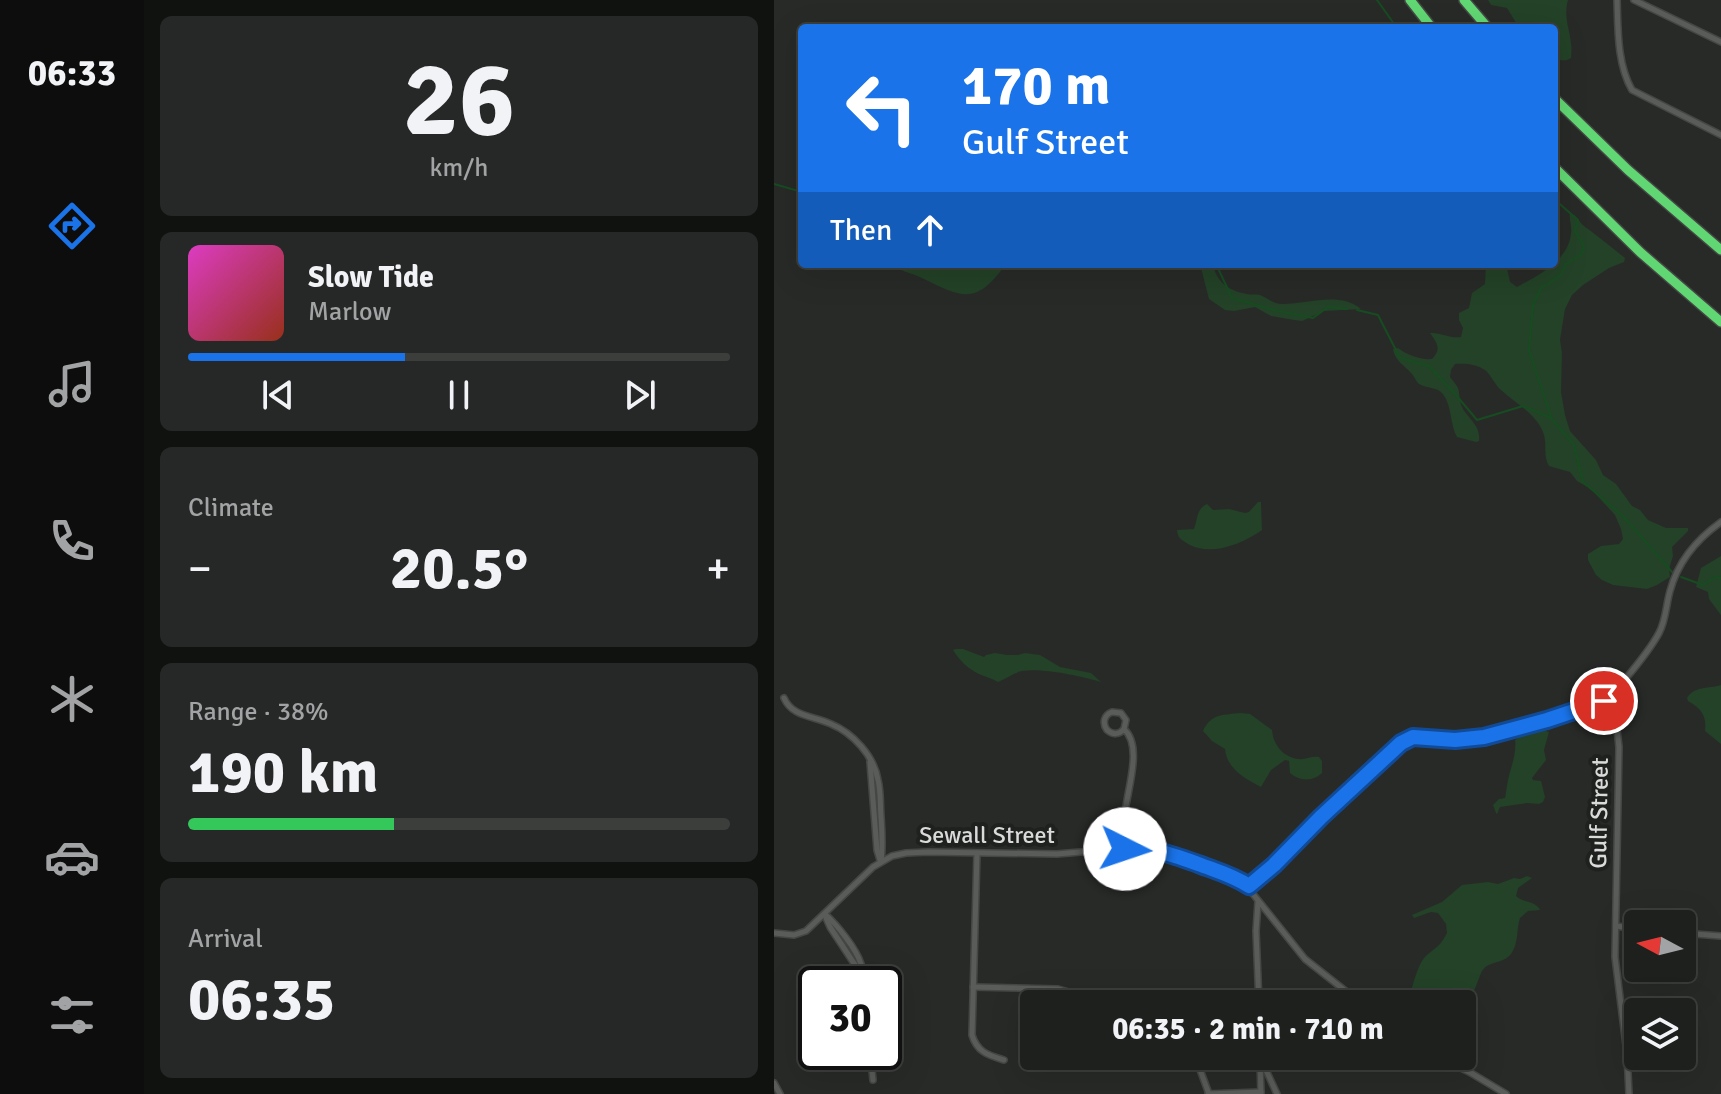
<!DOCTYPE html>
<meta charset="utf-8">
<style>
:root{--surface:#1e201e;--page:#262827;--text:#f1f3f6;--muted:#a1a3a4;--line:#3c3e3c;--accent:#1a73e8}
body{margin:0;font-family:Signika,sans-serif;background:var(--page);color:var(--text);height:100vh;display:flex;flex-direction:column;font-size:30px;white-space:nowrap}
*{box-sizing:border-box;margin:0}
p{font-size:26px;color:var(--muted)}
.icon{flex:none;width:44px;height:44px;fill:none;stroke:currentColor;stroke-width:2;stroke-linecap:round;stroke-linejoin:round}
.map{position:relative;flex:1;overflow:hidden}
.sheet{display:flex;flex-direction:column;gap:16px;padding:16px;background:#101210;width:630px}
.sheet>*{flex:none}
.hud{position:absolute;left:24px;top:24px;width:760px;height:244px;border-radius:8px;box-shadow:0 8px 32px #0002,0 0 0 2px var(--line);background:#1a73e8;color:#fff;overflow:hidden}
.needle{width:52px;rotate:277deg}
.fabs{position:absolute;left:850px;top:910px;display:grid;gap:16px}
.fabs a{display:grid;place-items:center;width:72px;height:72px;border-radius:8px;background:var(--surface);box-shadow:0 8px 32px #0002,0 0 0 2px var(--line);font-size:40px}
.speed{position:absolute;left:24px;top:966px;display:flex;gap:16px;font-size:40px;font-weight:700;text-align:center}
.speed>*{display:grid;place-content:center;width:104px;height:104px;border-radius:50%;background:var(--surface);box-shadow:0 8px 32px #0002,0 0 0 2px var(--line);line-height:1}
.speed .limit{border:4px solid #111;border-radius:12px;background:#fff;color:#111}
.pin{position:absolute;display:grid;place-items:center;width:68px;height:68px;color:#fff;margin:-34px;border:4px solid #fff;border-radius:50%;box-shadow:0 2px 8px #0007}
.me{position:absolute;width:88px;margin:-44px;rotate:94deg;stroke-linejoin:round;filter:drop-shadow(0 0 6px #0008)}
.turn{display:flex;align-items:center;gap:28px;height:168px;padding:0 32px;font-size:36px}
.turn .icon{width:104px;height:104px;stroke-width:2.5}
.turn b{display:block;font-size:56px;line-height:68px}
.then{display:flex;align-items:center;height:76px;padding:0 32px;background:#0003;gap:16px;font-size:30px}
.big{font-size:60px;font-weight:700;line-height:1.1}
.sheet .widget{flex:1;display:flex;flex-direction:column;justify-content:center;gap:12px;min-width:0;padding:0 28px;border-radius:12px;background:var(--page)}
.sheet .dial{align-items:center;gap:0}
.dial b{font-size:104px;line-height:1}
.song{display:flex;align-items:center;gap:24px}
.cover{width:96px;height:96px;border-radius:12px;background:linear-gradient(135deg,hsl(310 70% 55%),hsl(10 70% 35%))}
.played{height:8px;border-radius:4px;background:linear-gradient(90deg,var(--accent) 40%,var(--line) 40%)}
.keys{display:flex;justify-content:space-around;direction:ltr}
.heat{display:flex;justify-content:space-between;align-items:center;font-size:44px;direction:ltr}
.charge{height:12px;border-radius:6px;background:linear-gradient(90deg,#34c759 38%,var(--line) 0)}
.trip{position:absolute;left:246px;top:990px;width:456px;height:80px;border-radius:8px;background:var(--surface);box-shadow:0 8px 32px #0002,0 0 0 2px var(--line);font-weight:700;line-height:80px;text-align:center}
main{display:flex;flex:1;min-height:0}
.tabs{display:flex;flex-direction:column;width:144px;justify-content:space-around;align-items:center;background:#0c0d0c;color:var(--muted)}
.tabs .icon{width:56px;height:56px}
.tabs .on{color:var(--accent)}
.tabs b{font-size:36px;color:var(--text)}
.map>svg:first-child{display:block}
.green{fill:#234227}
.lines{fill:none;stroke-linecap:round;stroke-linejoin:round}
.stream{stroke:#174c21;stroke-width:2}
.minor-casing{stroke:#454745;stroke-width:8}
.motorway-casing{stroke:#454745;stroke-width:12}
.minor{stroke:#5a5c5a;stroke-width:5}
.motorway{stroke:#61d773;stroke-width:9}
.route-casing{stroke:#114b97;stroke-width:20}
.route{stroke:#1a73e8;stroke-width:14}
.labels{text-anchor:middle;stroke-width:8;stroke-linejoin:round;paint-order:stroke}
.street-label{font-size:24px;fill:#d9dad9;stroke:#1f211f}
</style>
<main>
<nav class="tabs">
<b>06:33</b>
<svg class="icon on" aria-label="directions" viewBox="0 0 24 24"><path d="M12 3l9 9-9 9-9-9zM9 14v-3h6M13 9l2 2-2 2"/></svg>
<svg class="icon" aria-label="music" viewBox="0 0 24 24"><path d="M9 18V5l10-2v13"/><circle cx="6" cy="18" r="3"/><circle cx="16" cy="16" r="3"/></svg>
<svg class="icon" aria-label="phone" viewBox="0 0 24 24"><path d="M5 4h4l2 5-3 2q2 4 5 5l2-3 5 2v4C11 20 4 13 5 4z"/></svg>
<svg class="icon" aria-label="climate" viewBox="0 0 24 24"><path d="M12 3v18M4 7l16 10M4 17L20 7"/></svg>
<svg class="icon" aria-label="car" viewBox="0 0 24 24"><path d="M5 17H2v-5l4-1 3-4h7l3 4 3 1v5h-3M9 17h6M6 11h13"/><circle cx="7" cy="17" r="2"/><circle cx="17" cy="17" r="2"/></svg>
<svg class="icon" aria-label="filters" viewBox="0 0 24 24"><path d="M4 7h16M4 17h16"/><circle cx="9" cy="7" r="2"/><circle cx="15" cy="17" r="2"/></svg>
</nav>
<section class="sheet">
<div class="widget dial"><b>26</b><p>km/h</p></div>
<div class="widget">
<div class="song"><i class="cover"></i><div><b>Slow Tide</b><p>Marlow</p></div></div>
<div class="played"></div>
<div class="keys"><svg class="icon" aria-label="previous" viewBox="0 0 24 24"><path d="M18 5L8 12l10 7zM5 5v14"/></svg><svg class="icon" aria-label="pause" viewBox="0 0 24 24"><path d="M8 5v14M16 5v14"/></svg><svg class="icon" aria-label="next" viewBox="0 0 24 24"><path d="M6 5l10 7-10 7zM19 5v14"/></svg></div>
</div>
<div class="widget"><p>Climate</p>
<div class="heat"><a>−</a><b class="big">20.5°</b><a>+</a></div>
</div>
<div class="widget"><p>Range · 38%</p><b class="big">190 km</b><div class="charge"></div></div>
<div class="widget"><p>Arrival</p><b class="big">06:35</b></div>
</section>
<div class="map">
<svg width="947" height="1094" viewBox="0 0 947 1094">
<rect width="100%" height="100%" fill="#282a28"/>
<g class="green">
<path d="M 714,0 L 794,0 C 788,21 800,36 797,58 C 792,62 785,61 780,56 L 780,28 L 748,28 L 741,21 L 733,8 L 717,5 Z"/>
<path d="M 796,213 C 804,216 804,221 810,226 C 824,236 837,247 851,258 L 850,262 L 835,268 L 809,285 L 798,295 L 791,309 L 786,340 L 788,353 L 787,392 L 791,415 L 796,431 L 822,460 L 829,475 L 842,484 L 858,506 L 866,510 L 874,520 L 892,528 L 914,528 L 914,531 L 898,547 L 899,556 L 895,569 L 896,577 L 883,585 L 873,589 L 839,585 L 828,580 L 822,575 L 814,560 L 814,554 L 827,546 L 845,544 L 849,539 L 847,529 L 841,515 L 817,489 L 803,481 L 796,472 L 775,466 C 769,456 773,446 770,435 C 764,415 741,403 727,390 C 721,385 717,375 711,370 C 702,364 691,363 681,364 L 677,370 L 676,377 C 679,381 682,384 684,388 C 686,394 685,401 688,407 C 694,419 707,425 705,441 L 702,442 L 683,437 C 676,425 678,406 669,394 C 662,386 653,389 645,384 C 643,383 640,376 638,374 C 630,365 621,361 619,349 L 624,348 C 633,355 647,360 658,359 C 668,349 663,343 656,333 C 667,332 676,339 687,337 L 689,328 L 685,320 L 685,313 L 695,308 L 698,293 L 711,284 L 712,264 L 732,264 L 736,282 L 743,287 C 765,275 795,260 797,233 C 798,226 795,220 796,213 Z"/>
<path d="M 115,264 L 232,264 C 203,304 190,299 150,279 C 139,273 125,271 115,264 Z"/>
<path d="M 426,264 L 439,264 C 442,282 455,291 473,294 C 477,295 482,294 486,295 C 494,298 499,304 509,304 C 533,304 566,291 587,309 L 550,311 L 528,321 L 520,320 L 497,316 L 481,307 L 460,311 L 451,310 L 435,299 Z"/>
<path d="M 484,502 L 487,502 L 488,530 C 468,544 437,557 414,544 C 407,539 404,539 403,530 L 420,529 C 424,519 422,509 433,504 L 439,510 L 455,509 L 471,513 L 475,512 Z"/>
<path d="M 947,556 L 947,615 L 935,599 L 934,592 L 922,587 L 927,568 Z"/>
<path d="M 182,649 L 189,649 L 210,657 L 212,655 L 221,653 L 233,655 L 244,655 L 251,653 L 266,655 L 286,667 L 317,673 L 327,682 C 307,676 268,668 248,671 C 239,673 232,679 224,682 C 218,678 211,677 205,674 C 193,668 186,661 179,650 Z"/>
<path d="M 947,685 L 947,744 L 931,731 C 933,716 927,708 914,701 L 913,698 C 920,686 934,689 947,685 Z"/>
<path d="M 467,713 L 476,714 L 498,730 C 499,744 509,757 524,759 C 531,760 537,756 545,757 L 548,761 L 548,773 C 539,782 525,781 516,773 L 515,761 L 511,760 L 497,770 L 487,787 C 470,778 453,769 451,749 L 438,741 L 429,731 C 437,713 450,715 467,713 Z"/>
<path d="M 769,730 L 775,732 L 770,750 L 772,760 L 758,778 L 759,780 L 767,781 L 771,797 L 769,802 L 765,804 L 753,803 L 726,807 L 723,814 L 722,813 L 719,805 L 725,799 L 731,798 C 732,794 732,790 733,786 C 735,770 743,756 741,740 C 748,734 760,734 769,730 Z"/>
<path d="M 753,876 L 758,878 L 744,888 L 742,896 C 749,903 762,901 766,910 L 754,911 L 746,918 C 742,931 745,943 737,954 C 728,965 713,960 707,973 C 703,984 694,1004 693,1015 C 692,1025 696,1031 692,1040 L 688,1041 L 688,1004 L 634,1004 C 637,992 643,964 652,956 C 663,946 665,948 673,933 L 672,924 L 664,913 L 657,912 L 640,918 L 638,915 L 668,902 L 688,885 L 714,882 L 724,884 L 740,878 L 746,879 Z"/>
</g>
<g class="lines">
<g class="stream">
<path d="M 603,0 L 623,28"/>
<path d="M 0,184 L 28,192"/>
<path d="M 143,264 L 145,266"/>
<path d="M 442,264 L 458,298 L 500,310 L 539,318 L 554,307 L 573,309"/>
<path d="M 583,310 L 604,315 L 626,358 L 655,366 L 682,395 L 703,420 L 749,406 L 777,418 L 800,445 L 809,482 L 849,516 L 898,572"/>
<path d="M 777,417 L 755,351 L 759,305 L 767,288 L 786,276 L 792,264 L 807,255 L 810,246 L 801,231 L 804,220 L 780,199"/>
<path d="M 907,577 L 929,585 L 942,577 L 947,578"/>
</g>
<g class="minor-casing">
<g id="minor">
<path d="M 843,0 C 844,29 843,64 858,90 L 947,135"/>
<path d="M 860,0 L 947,42"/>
<path d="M 10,698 C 18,717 40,716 57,724 C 79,733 100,756 104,780 C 107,792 106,805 107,817 C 108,832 109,846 107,861"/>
<path d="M 350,729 L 352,720 L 347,713 L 338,712 C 330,715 328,723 333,730 C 339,735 345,735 350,729 C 371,748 350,797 350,823 C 349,831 350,840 351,849"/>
<path d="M 96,762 L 103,850 L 106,860"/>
<path d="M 203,853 L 198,1035 C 203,1052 214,1055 230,1060"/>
<path d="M 475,886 L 500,865 L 610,758 C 618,751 625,742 635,739 C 650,733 674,741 691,740 C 720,736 749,728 776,719 C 797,713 817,707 836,698"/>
<path d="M 484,902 L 482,931 L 485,1004"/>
<path d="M 51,914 C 63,925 82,948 87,964 C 89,970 89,977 90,984"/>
<path d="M 52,918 L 56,927 L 87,974"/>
<path d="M 842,926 L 864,929"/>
<path d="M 0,933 L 20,935 L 32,931 L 99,867 L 118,856 L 132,853 L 154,852 L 283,854 L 353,848 L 373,849 L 401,854 L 465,879 L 471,884 L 531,959 L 588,1004"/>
<path d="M 908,933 L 947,936"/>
<path d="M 199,987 L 284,989 L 337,1004"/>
<path d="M 96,1052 L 99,1080"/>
<path d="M 421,1056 L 435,1094"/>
<path d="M 662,1056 L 697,1073 L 732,1094"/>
<path d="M 486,1057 L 503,1094"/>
<path d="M 486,1063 L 487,1093"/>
<path d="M 0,1083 L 6,1094"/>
<path d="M 434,1094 L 487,1092"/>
<path d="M 855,1094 L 853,1053 L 841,957 L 845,747 L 842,721 L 836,698 C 852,677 872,657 885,633 C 892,620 892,605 896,591 C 904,561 923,539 947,522"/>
</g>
</g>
<g class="motorway-casing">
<g id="motorway">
<path d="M 636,0 L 658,28"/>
<path d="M 690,0 L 714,28"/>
<path d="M 780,98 L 854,170 L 947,250"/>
<path d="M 780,167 L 866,252 L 947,322"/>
</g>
</g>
<use href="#minor" class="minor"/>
<use href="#motorway" class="motorway"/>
</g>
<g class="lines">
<g class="route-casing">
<path id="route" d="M 351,849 C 381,848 400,855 427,865 C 443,871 460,876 475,886 L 500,865 L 547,817 L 627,743 L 639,737 L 681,740 L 710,737 L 773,720 L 830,701"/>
</g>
<use href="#route" class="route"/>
</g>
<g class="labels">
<g class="street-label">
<text transform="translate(825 813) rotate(-89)" y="8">Gulf Street</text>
<text x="213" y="843">Sewall Street</text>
</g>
</g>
</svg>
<div class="fabs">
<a><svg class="needle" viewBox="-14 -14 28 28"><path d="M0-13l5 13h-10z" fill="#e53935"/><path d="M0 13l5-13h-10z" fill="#a1a3a4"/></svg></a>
<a><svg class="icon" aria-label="layers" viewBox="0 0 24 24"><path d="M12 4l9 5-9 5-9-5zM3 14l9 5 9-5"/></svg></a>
</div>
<div class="speed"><div class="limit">30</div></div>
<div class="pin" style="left:830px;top:701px;background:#d93025"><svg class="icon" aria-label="arrive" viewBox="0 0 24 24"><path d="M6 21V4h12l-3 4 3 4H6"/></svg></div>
<svg class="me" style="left:351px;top:849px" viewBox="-20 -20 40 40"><circle r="19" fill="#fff"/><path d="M0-13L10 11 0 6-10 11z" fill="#1a73e8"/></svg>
<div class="trip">06:35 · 2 min · 710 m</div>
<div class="hud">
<div class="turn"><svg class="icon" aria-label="left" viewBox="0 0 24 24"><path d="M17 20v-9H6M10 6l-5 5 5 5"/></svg><div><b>170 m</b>Gulf Street</div></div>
<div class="then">Then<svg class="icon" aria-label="ahead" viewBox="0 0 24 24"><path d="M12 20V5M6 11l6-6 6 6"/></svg></div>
</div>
</div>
</main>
